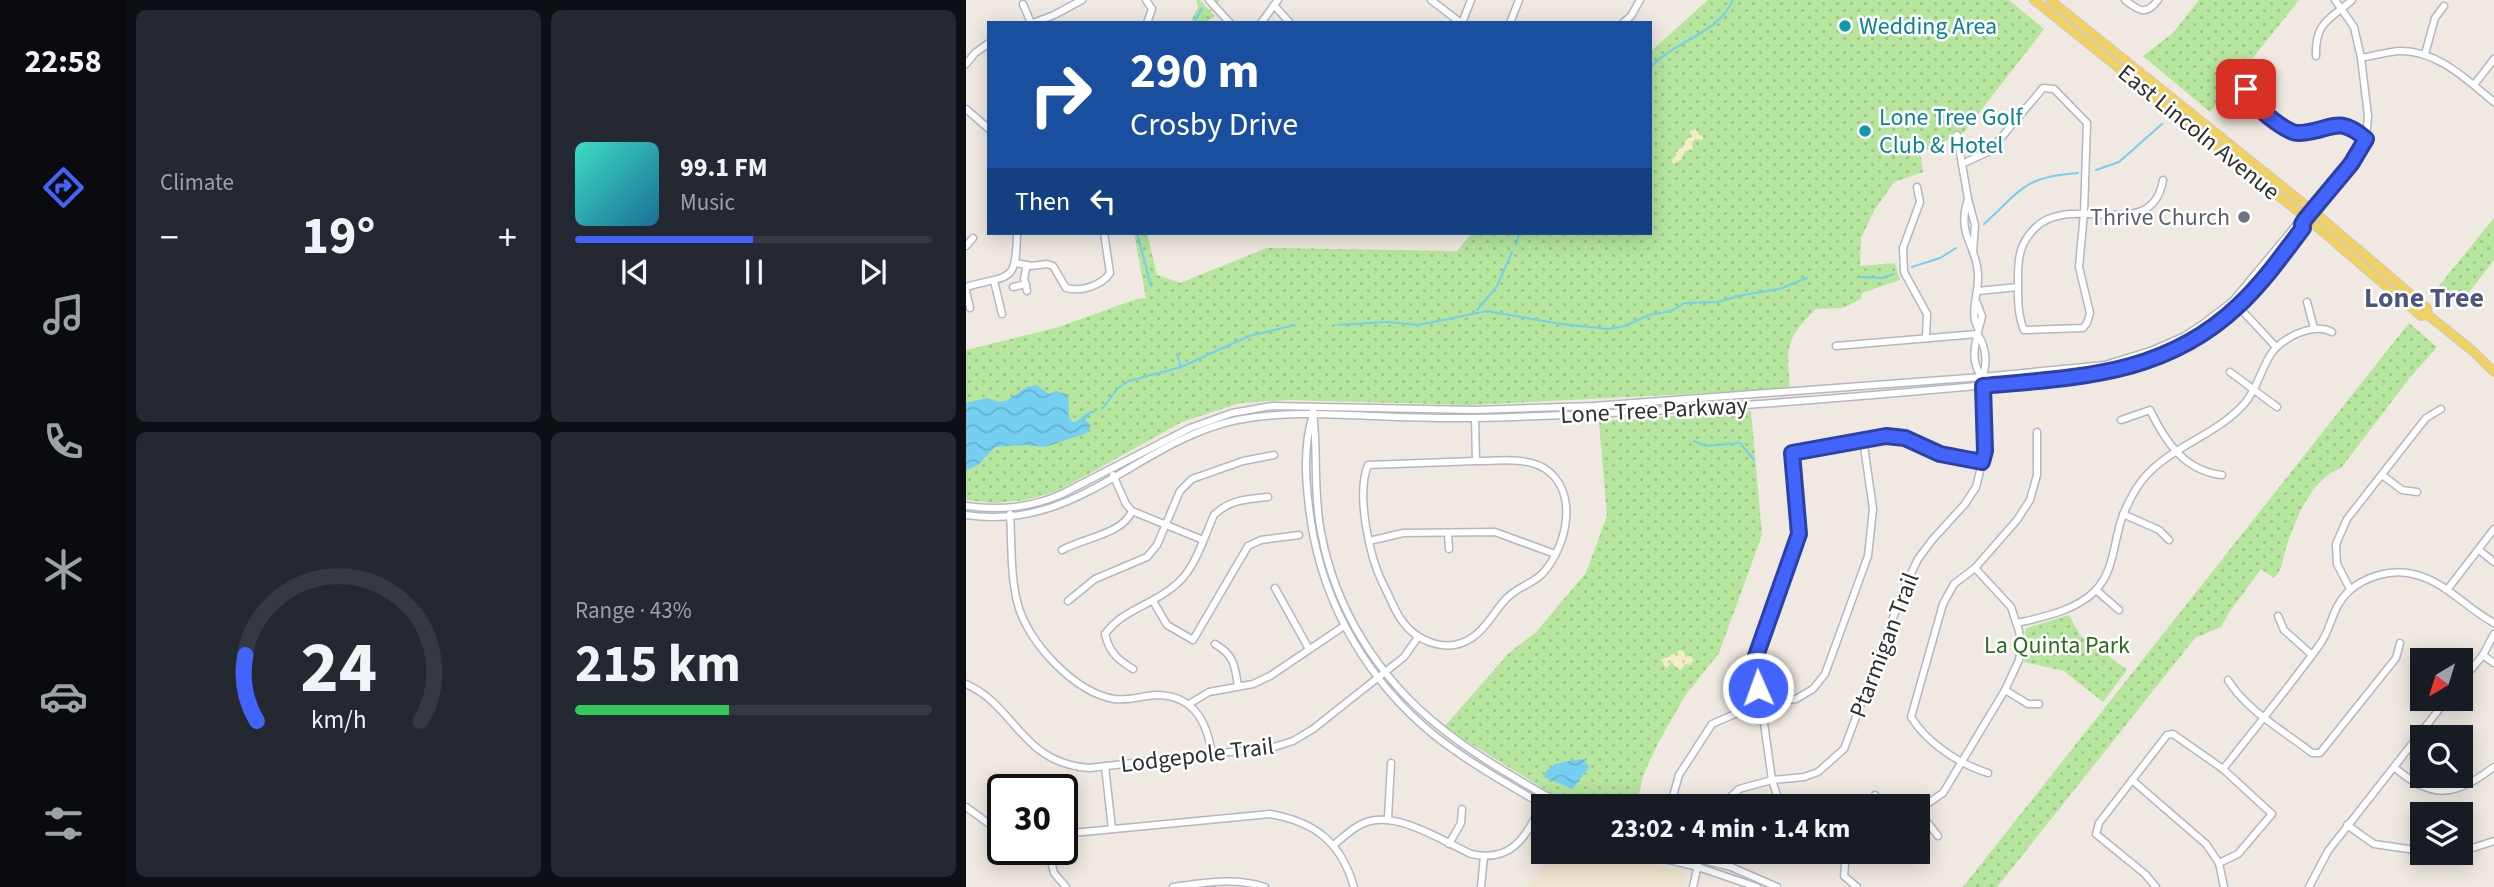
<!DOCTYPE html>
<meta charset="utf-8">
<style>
:root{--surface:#171b24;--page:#242831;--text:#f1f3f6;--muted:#9ea1a6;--line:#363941;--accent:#4264fb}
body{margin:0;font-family:"Source Sans 3",sans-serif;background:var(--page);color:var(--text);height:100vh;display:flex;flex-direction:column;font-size:26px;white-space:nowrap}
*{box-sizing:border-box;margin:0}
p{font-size:23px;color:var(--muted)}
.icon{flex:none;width:38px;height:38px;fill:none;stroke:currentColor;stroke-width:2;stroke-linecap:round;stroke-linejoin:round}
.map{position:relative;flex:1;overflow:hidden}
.sheet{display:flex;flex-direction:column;gap:10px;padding:10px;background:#0d0f14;width:840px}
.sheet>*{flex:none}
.guide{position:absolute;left:21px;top:21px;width:665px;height:214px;border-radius:0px;box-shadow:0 4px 18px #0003;background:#1a4fa0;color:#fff;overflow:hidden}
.needle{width:46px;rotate:218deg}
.buttons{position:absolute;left:1444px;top:648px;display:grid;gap:14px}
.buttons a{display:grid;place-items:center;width:63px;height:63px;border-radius:0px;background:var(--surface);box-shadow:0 4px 18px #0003;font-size:35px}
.speed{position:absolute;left:21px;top:774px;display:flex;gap:14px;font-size:35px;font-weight:700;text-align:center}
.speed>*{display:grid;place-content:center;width:91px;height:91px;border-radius:50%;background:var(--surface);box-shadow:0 4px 18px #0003;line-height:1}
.speed .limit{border:4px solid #111;border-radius:10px;background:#fff;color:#111}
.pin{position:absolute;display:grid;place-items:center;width:60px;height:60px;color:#fff;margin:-30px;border-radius:14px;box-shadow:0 4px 10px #0006}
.me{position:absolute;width:77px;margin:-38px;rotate:358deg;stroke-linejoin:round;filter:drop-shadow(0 0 5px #0008)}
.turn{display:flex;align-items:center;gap:24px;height:147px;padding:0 28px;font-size:32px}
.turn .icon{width:91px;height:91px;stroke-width:2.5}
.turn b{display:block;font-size:49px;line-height:60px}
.then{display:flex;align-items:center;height:66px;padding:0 28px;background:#0003;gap:14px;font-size:26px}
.big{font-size:52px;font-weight:700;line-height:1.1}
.sheet .tile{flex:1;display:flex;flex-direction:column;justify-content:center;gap:10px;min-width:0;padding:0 24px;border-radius:10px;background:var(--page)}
.sheet .dial{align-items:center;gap:0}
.dial svg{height:182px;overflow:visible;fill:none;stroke:var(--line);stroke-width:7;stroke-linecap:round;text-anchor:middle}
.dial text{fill:var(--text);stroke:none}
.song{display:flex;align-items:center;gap:21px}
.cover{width:84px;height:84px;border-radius:10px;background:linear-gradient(135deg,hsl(170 70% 55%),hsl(200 70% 35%))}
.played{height:7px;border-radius:4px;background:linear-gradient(90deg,var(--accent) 50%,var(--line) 50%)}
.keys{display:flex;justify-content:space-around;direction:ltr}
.heat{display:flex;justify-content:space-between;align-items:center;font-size:38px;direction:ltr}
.charge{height:10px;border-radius:5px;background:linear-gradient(90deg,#34c759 43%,var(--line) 0)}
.sheet .tiles{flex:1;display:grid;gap:10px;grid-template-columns:repeat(2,1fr)}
.trip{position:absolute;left:565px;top:794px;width:399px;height:70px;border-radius:0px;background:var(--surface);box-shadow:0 4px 18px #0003;font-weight:700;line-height:70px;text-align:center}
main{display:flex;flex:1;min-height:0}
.menu{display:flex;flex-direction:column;width:126px;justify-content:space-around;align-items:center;background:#090b0e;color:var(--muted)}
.menu .icon{width:49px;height:49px}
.menu .current{color:var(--accent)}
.menu b{font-size:32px;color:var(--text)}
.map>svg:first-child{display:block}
.education{fill:#f0e6d1}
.grass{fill:url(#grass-dots)}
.sand{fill:url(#sand-dots)}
.water{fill:url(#water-waves)}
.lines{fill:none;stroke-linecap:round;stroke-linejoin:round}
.stream{stroke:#75cff0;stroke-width:2}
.minor-casing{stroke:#b4b7c1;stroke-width:9}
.major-casing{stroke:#c9c9c9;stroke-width:10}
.minor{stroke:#fff;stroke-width:6}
.major{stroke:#f2d163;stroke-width:8}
.route-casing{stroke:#2b41a3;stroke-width:18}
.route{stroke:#4264fb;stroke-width:12}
.culture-dot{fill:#0f9aa8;stroke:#fff;stroke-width:2.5}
.worship-dot{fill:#6b7280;stroke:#fff;stroke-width:2.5}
.labels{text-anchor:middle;stroke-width:5;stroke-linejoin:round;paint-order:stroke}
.culture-label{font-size:24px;fill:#0d838f;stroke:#fff;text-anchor:start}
.street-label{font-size:24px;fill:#2e2e2e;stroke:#fff}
.worship-label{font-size:24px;fill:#5b616d;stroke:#fff;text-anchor:end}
.park-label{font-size:24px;fill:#2c6e1b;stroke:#fff}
.quarter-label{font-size:28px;font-weight:bold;fill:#4d5680;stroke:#fff}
</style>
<main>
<nav class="menu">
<b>22:58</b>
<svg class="icon current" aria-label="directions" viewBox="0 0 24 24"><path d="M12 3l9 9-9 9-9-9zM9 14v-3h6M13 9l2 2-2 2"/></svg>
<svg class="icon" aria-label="music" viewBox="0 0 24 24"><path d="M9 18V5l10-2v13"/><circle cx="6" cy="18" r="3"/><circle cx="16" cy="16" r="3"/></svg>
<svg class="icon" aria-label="phone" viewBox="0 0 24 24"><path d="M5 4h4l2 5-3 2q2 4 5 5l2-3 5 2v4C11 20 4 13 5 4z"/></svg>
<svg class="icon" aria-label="climate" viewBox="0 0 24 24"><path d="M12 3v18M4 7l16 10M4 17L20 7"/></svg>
<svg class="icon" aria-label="car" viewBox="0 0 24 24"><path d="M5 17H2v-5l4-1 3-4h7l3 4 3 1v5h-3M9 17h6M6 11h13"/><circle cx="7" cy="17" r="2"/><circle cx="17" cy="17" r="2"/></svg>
<svg class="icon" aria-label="filters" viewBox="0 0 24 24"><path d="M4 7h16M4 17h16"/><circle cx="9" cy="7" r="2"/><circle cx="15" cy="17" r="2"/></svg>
</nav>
<section class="sheet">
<div class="tiles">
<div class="tile"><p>Climate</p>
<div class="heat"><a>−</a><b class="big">19°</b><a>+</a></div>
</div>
<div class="tile">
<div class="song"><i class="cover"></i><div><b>99.1 FM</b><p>Music</p></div></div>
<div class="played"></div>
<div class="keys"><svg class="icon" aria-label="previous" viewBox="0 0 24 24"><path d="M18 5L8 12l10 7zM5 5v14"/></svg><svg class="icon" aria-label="pause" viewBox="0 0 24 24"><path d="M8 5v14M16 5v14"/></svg><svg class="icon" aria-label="next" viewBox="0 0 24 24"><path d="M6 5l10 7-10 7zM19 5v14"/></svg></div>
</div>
<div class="tile dial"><svg viewBox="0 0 100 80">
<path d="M14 69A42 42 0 1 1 86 69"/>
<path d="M14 69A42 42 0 0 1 9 40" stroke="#4264fb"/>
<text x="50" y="56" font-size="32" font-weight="700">24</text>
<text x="50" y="72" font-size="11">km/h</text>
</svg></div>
<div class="tile"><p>Range · 43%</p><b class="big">215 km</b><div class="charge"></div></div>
</div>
</section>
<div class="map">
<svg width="1528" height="887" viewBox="0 0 1528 887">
<defs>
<pattern id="grass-dots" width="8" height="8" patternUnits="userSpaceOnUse" patternTransform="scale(1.75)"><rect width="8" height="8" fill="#b6e59e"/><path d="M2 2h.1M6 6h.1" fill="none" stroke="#9dc588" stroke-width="1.8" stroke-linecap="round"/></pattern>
<pattern id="sand-dots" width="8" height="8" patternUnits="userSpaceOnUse" patternTransform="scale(1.75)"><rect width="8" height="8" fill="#f3ecc5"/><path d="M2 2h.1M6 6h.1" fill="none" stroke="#d1cbaa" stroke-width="1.8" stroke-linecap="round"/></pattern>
<pattern id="water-waves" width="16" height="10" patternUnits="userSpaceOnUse" patternTransform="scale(1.75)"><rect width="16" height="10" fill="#75cff0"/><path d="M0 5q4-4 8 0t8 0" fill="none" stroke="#66b2ce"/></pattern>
</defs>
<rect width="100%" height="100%" fill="#efe9e1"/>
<path class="education" d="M 588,852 L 646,852 L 721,874 L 718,887 L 561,887 Z"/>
<g class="grass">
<path d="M 230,0 L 234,0 L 243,10 L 248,2 L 247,0 L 254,0 L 245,12 L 249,16 L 238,23 L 224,23 L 232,7 Z"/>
<path d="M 742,0 L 1043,0 L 1078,29 L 998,132 L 954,153 L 957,172 L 928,182 L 909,209 L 895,238 L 894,266 L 929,263 L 934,280 L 896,293 L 895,299 L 877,308 L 850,309 C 818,340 821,347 824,389 L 504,405 L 322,400 L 274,403 L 216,422 L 92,491 L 60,500 L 27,503 L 0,500 L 0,350 L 93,327 L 170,299 L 180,298 L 168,233 L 181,233 L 191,275 L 214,283 L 301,248 L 491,251 L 506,233 L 684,233 L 684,52 Z"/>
<path d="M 1233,0 L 1333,0 L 1244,112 L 1177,56 L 1207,33 Z"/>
<path d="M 1528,218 L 1528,260 L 1493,305 L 1472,287 Z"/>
<path d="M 1443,323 L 1471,347 L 1442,380 L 1375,468 C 1344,480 1330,518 1320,548 C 1316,560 1317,569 1308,578 L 1295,569 L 1264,611 L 1255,627 L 1229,638 L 1031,887 L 997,887 Z"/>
<path d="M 785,411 L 796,535 L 753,653 L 719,696 L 692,743 L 677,776 L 670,807 L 607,807 L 478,727 L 543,653 L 570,632 L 620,573 L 641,516 L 633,421 Z"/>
<path d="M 1103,615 L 1114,635 L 1161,670 L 1137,702 L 1098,671 L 1058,662 L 1059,630 L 1061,628 Z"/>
</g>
<g class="sand">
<path d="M 730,129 L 733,135 L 737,136 L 737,140 L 729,139 L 726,143 L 727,150 L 719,151 L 716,159 L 707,164 L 706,160 L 711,155 L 709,150 L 717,148 L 718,142 L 725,136 L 724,131 Z"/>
<path d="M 713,650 L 718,651 L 719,657 L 725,656 L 728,660 L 724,665 L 719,664 L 715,670 L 710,668 L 706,662 L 701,668 L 699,667 L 695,659 L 703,657 L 706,654 L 710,654 Z"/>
</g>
<g class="water">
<path d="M 70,385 L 83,394 L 90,391 L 100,394 C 107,403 97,415 108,423 L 123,412 L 136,409 L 127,412 L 119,420 L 125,425 L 121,433 L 79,447 L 60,445 L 29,447 L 12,465 L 0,470 L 0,403 L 21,398 L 33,402 L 40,401 L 61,387 Z"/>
<path d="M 617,759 L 623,767 L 606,789 L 578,777 C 583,760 602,762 617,759 Z"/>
</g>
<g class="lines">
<g class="stream">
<path d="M 228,23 L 236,8"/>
<path d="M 684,68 C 709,40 751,35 767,0"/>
<path d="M 1130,170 L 1153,162 L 1196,124"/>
<path d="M 1018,224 C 1056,190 1056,177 1112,173"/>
<path d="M 171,233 L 185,286"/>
<path d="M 550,245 L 553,233"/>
<path d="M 946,267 L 974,258 L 990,248"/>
<path d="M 895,277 L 916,278 L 928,274"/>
<path d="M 511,310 L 530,288 L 546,252"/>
<path d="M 372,325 L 421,322 L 452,325 L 521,311 L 595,324 L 642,329 L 659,326 L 683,315 L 705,311 L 719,303 L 752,302 L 772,296 L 813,289 L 841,278"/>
<path d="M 211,354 L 215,367"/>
<path d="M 136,409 L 152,388 L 163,381 L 215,367 L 283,336 L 329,325"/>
<path d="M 728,441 L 740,446 L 774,443 L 788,460"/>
</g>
<g class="minor-casing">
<g id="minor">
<path d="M 180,0 L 186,9 L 181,23"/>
<path d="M 243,0 L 264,23"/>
<path d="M 465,0 L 495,23"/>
<path d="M 1159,0 C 1173,11 1180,16 1192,0"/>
<path d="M 57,4 L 65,23"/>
<path d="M 308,5 L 324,23"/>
<path d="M 67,23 L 88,15 L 116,0"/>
<path d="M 295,23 L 312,0"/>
<path d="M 496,23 L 505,0"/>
<path d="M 544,23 L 553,0"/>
<path d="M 657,23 L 665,16 L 674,0"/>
<path d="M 1459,54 L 1469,18 L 1478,6"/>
<path d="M 1350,56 C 1349,22 1363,20 1386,0"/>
<path d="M 1395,58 C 1407,56 1420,52 1433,51 C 1471,50 1500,79 1528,102"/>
<path d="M 0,64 L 9,53 L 23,43"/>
<path d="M 1508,85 L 1528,59"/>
<path d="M 1280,89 C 1283,93 1285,99 1288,103 C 1296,112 1322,134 1333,133 C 1365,132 1369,114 1400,139"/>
<path d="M 0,109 L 23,129"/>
<path d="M 991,135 L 1002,199 L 1009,225 L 1007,252"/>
<path d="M 996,164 L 1024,151 L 1077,88 L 1088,89 L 1121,123 L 1118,213 L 1113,267 L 1124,313 L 1121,323 L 1117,328 L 1058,330 C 1051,314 1052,295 1052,277 C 1052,257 1054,243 1069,228 C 1105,191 1186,246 1197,180"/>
<path d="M 951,187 L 954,202 L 937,248 L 938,272 L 961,314 L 960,338"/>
<path d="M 1002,199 C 990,236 1011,244 1012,275 C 1013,293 1003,313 1012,328"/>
<path d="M 0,246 L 7,238"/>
<path d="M 50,263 L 65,266 L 81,264 L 87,266 L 100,288 C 115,292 135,286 144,273 L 138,233"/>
<path d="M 28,281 L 36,314"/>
<path d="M 0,287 C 44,274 50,285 51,233"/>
<path d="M 47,287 L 60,284"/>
<path d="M 0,291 L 4,308"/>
<path d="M 61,291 L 58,278 L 61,265"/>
<path d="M 1012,291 L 1052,287"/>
<path d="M 1341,302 L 1348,328"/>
<path d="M 1011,303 L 1016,316 C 1012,336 1001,358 1016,377"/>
<path d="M 1271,305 L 1310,347"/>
<path d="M 870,346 L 1011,334"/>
<path d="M 1264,372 L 1311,407"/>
<path d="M 347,411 C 352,451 347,492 355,532 C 369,609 413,679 474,727 C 512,758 557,782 599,807"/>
<path d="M 347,415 C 336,448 340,488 345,522 C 358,606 402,681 468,735 C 502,762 543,785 581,807"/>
<path d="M 509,418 L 510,461"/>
<path d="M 1155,420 L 1184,410 C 1200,443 1219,471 1256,475"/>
<path d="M 510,461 C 531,461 559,457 578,468 C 614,491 601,546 577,573 C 568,583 552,587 542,597 C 529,609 522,627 507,637 C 482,655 450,642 434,618 C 427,607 423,595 417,584 C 403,556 390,494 402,465 Z"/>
<path d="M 147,475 L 160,504 L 166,511 L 237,540"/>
<path d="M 1416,475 L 1436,490 L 1451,492"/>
<path d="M 0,506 C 34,511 64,508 96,494 L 224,428 L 266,413 L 306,406 L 509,410 L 628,406 L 1016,377 L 1139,365 L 1187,350 L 1217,337 L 1237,324 L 1267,301 L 1332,223 L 1336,224"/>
<path d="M 44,514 C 46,543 44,576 52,605 C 62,642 108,692 148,699 C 162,701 176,696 190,695 C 228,695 241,722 246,754"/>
<path d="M 1157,514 L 1193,530 L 1203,540"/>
<path d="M 0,515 C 112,532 172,441 271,420 C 317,411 362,414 409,416 C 454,418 500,419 546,417 C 738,411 928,394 1119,376 C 1176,368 1230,346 1273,306 C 1297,283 1317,254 1337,228 L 1336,224 L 1394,151 L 1400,139 L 1402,116 L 1395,58 L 1388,27 L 1369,0"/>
<path d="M 482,533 L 483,549"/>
<path d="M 403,541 L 437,533 L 529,532 L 589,554"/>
<path d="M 96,550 C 117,538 157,534 166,511"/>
<path d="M 1513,550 L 1528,562"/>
<path d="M 309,588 L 343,649"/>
<path d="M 1384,589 L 1371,564 L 1370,544 L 1381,519 L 1460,418 L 1475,409"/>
<path d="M 1130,590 L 1153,610"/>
<path d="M 1481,590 L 1528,529"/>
<path d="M 102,601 L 129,579 L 181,557 L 191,545 L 214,491 L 226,479 L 277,461 L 308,455"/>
<path d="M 187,601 L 201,625 L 227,640 L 282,546 L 295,540 L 333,535"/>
<path d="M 1312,616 L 1318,630 L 1346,655"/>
<path d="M 1051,623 C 1077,617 1109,611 1129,591 C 1146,573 1147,551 1153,528 C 1156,514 1163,501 1170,489 C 1195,448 1247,439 1278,404 C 1293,388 1297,358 1313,345 C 1326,334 1350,323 1366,332"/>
<path d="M 249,644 C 268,655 269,666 272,686"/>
<path d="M 1517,655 L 1528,663"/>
<path d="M 167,669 C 152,660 143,652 139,634 C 158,609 184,606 207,587 C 229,571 237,539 248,515 C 263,500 281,499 302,497"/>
<path d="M 1262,680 C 1280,710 1318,731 1346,753 L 1354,753 L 1430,658 L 1434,643"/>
<path d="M 1494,683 L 1517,655 L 1528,634"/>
<path d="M 0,684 C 50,706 55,763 123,768 L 308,747 L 327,741 L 347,729 L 438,657 L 452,637"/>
<path d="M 1039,690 L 1062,704 L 1073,704"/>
<path d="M 223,704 L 243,692 L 287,684 L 304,676 L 378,626"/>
<path d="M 139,766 L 146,829"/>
<path d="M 1428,767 C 1467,801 1489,796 1528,767"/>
<path d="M 1257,769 C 1289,729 1322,688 1352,647 C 1366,630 1365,608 1382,592 C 1399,576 1425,569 1447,574 C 1479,581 1500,608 1528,623"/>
<path d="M 1022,773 C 993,764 961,743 945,717 L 977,604 L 988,584 L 1009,568 L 1051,520 L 1064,500 L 1071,475 L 1071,432"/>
<path d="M 1166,780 L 1240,844 L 1253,863 L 1258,887"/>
<path d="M 909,795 L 913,807"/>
<path d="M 707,796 L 713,775 L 746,724 L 794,703 L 830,699 L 847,689 L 859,674 L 902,556 L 907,509 L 897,439"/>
<path d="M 0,807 L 37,834"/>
<path d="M 754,807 L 773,789 L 806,780 L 838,777 L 852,772 L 878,749 L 939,586 L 952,559 L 967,539 L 999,504 L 1010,487 L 1019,451 L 1016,377 C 1022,364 1020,345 1011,334"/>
<path d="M 815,807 L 806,780 L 791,673 L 790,656 L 833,534 L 826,453 L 920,436 L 939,438 L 974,454 L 1016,462"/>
<path d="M 952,810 L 977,793 L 1039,690 L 1053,660 L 1055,647 L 1053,631 L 1045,607 L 1009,568"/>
<path d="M 952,810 L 972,836"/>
<path d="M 422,818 L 425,763"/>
<path d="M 1381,825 L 1408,844 L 1456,851"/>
<path d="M 96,834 L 304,814 C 349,822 375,842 388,887"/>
<path d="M 483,844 L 495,823 L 496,809"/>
<path d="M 368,845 C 377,837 386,828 398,823 C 430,810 475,840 505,854 C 552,864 562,829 581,796"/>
<path d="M 82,849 L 88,873 L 100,887"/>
<path d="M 670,852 L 732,867 L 791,887"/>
<path d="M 706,852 L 765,867 L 811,887"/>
<path d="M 880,852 L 878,876 L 891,887"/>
<path d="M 1470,852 L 1492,852"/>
<path d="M 1494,852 L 1528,841"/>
<path d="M 207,887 C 237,883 269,877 299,887"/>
<path d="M 515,887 L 518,856"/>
<path d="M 727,887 L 735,852"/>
<path d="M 1190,887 L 1179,874 L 1130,834 L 1133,823 L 1201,735 L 1207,734 L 1257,769 L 1306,814 L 1272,854 L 1253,863"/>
<path d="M 1343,887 L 1362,851 L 1482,698"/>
</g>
</g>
<g class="major-casing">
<g id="major">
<path d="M 1068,0 L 1350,226 L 1455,316 L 1462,315"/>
<path d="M 1084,0 L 1347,211 L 1461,308 L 1462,315 L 1508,352 L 1528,372"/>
</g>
</g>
<use href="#minor" class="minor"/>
<use href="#major" class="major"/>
</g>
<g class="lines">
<g class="route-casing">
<path id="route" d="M 792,688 L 790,656 L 833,534 L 826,453 L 920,436 L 939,438 L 974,454 L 1016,462 L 1019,451 L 1017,386 C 1112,377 1198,376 1272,306 C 1297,283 1317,254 1337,228 L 1336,224 L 1340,218 L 1385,164 L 1400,139 C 1370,113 1365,132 1333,133 C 1322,134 1296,112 1288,103 C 1285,99 1283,93 1280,89"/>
</g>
<use href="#route" class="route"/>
</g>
<g class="culture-dot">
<circle cx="879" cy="26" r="7"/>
<circle cx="899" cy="131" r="7"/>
</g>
<circle class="worship-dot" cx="1278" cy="217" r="7"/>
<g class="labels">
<g class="culture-label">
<text x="893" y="34">Wedding Area</text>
<text x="913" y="125">Lone Tree Golf<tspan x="913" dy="28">Club &amp; Hotel</tspan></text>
</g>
<g class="street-label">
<text transform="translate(1233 132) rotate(39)" y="8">East Lincoln Avenue</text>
<text transform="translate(688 410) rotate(-3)" y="8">Lone Tree Parkway</text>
<text transform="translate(918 645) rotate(-69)" y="8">Ptarmigan Trail</text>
<text transform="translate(231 755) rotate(-7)" y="8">Lodgepole Trail</text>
</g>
<g class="worship-label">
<text x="1264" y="225">Thrive Church</text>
</g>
<g class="park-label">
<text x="1091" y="653">La Quinta Park</text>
</g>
<g class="quarter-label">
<text x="1458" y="307">Lone Tree</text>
</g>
</g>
</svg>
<div class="buttons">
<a><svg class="needle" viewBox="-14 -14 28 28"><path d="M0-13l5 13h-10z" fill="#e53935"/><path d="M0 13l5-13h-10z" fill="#9ea1a6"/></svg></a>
<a><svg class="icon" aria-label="search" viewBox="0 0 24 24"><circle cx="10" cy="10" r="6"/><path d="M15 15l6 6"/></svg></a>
<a><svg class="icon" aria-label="layers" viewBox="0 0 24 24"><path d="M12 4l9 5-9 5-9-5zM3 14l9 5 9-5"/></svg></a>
</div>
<div class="speed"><div class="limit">30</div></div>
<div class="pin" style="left:1280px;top:89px;background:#d93025"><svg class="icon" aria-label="arrive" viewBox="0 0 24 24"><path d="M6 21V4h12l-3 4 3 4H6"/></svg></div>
<svg class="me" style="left:792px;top:688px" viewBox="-20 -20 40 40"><circle r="17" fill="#4264fb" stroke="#fff" stroke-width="3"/><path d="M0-11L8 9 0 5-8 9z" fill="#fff"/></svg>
<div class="trip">23:02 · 4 min · 1.4 km</div>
<div class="guide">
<div class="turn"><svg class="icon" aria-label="right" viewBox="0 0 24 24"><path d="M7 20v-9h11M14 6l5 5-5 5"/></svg><div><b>290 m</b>Crosby Drive</div></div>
<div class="then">Then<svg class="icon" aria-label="left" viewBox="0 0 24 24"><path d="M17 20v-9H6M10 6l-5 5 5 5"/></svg></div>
</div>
</div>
</main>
